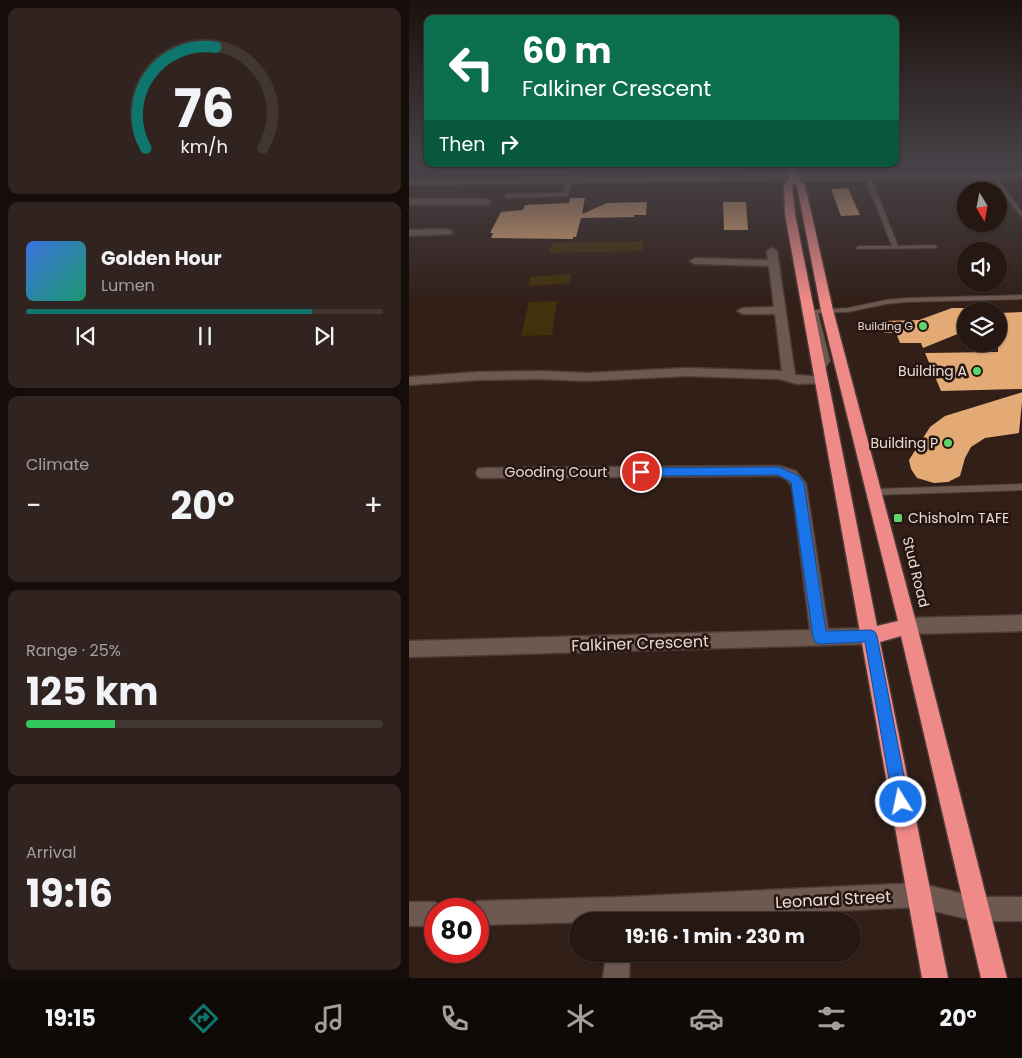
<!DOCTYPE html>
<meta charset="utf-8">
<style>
:root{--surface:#251712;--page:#312420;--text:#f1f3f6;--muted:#a39f9f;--line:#423632;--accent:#0f766e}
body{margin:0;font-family:Poppins,sans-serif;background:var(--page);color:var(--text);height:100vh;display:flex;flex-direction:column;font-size:19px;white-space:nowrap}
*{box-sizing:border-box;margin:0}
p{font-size:16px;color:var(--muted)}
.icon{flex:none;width:28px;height:28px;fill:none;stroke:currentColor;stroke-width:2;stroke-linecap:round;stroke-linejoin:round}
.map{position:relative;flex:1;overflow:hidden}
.drawer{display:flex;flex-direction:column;gap:8px;padding:8px;background:#140d0a;width:409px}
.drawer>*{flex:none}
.top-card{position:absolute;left:15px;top:15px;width:475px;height:152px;border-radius:10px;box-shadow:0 1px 4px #0004,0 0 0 1px var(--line);background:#0b6e4f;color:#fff;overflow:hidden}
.needle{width:32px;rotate:170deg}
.tools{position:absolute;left:548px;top:182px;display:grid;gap:10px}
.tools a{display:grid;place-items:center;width:50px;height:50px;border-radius:50%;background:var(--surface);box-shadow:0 1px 4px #0004,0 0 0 1px var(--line);font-size:25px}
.speed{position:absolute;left:15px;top:898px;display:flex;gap:10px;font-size:25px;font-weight:700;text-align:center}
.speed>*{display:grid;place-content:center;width:65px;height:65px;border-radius:50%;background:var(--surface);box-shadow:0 1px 4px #0004,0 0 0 1px var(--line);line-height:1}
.speed .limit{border:8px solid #d22;background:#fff;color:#111}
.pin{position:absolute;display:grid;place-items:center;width:42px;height:42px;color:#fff;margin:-21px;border:2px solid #fff;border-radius:50%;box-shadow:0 1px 5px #0007}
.me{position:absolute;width:55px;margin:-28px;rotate:350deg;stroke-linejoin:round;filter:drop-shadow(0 0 4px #0008)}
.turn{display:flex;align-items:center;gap:18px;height:105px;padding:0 15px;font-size:22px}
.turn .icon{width:65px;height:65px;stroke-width:2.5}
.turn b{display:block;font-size:35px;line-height:42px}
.then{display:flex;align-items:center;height:48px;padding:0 15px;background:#0003;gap:10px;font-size:19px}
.big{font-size:38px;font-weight:700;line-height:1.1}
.drawer .card{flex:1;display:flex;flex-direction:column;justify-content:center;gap:8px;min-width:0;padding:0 18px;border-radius:10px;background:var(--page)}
.drawer .dial{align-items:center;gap:0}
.dial svg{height:130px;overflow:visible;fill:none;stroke:var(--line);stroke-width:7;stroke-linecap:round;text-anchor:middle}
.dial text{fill:var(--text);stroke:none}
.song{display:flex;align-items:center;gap:15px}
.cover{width:60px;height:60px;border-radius:8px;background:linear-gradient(135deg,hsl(220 70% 55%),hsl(160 70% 35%))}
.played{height:5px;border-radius:2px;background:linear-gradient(90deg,var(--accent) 80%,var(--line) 80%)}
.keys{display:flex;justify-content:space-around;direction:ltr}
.heat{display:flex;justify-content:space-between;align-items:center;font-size:28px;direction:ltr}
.charge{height:8px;border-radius:4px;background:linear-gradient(90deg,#34c759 25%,var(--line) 0)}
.trip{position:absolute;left:160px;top:912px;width:292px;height:50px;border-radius:25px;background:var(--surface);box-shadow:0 1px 4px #0004,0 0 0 1px var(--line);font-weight:700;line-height:50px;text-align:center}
.menu{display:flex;height:80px;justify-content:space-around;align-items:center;background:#0f0907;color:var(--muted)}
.menu .icon{width:35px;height:35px}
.menu .on{color:var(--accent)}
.menu b{font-size:22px;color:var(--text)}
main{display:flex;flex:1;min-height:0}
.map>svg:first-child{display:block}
.green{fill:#42310d}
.building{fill:#e3aa76}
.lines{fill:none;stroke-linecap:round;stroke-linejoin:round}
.lane-casing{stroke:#4a3b36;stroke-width:2}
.street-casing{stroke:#4a3b36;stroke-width:3}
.secondary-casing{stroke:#4a3b36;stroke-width:3}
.highway-casing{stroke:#4a3b36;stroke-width:3}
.lane{fill:#6e5951;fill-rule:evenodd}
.street{fill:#6e5951;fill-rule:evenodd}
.secondary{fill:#6e5951;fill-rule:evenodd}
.highway{fill:#ef8a88;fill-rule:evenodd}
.route{fill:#1a73e8;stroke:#114b97}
.poi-dot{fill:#5ed56c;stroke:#27160f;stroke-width:2}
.labels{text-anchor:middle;stroke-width:5;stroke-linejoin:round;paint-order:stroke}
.far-poi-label{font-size:11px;fill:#e7dbd6;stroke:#27160f;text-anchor:end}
.poi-label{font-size:14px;fill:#e7dbd6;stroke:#27160f;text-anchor:end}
.street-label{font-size:14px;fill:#e7dbd6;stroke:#27160f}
.near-street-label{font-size:16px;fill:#e7dbd6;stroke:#27160f}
</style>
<main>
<section class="drawer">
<div class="card dial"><svg viewBox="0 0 100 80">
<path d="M14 69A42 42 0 1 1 86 69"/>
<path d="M14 69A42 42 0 0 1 57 7" stroke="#0f766e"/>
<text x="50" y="56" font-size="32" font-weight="700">76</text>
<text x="50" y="72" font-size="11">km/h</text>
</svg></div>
<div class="card">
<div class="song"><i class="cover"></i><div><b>Golden Hour</b><p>Lumen</p></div></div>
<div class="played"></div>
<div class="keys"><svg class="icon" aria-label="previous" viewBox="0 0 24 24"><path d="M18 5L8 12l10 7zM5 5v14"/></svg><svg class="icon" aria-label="pause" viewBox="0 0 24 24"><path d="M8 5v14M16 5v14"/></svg><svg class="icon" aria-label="next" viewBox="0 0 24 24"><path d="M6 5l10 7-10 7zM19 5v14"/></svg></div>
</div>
<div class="card"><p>Climate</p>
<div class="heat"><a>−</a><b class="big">20°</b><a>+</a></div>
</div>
<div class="card"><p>Range · 25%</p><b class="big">125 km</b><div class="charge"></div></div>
<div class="card"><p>Arrival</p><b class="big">19:16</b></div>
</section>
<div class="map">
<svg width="614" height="978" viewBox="0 0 614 978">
<rect width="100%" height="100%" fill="#311f18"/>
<g class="green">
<path d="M 234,241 L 234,251 L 140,253 L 143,243 Z"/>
<path d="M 162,274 L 161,283 L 120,286 L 121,277 Z"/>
<path d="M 148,301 L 143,335 L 112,336 L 120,302 Z"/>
</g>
<g class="building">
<path d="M 439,188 L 451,215 L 432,216 L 422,189 Z"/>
<path d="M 161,198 L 176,198 L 173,214 L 198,203 L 238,202 L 237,215 L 225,215 L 225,217 L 172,218 L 167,237 L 164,237 L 164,239 L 82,238 L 84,233 L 81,233 L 92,212 L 114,210 L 116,205 L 160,203 Z"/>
<path d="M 314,202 L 337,202 L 339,230 L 315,230 Z"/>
<path d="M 543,308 L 556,308 L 556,331 L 514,348 L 512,343 L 491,343 L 487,333 L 475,333 L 471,321 L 510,320 Z"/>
<path d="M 614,312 L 614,389 L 532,391 L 516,353 L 589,352 L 589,313 Z"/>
<path d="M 614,392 L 610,433 L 576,438 L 562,447 L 556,458 L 551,476 L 539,482 L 525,483 L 508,478 L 502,469 L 500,460 L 521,427 L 536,416 Z"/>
</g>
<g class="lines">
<g class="lane-casing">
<g id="lane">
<path d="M 459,176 L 462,178 L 489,246 L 525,245 L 528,247 L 527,248 L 448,249 L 448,247 L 450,246 L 483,246 L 456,178 Z"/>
<path d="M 583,176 L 587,176 L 614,213 L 614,219 L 582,177 Z"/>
<path d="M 160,179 L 163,181 L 158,196 L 98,198 L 95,196 L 98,194 L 154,193 L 157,181 Z"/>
<path d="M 614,295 L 614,299 L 497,302 L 477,304 L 439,312 L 409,313 L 421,361 L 414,371 L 411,371 L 407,369 L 413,361 L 403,313 L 405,310 L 439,308 L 477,300 L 497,298 Z"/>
<path d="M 614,484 L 614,490 L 465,495 L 462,494 L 461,492 L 462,490 L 465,489 Z"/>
</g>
</g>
<g class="street-casing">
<g id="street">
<path d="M 385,175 L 389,178 L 388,180 L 0,185 L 0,179 Z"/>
<path d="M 0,199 L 77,199 L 82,202 L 77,205 L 0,205 Z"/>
<path d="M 39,229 L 44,232 L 42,234 L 0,236 L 0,230 Z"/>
<path d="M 363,248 L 368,251 L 386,375 L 418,377 L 419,380 L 418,383 L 388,384 L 370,379 L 278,376 L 177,381 L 131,379 L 69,380 L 0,385 L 0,377 L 69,372 L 131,371 L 177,373 L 278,368 L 373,371 L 366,314 L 334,314 L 328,311 L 334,308 L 365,307 L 360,266 L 286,264 L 281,261 L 286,258 L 359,260 L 358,251 Z"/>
<path d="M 370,466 L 387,471 L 397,484 L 419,629 L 462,628 L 468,630 L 471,636 L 468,642 L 462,644 L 0,657 L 0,641 L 401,630 L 383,486 L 377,479 L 370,476 L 74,478 L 69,477 L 67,473 L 69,469 L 74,468 Z"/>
<path d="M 614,615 L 614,631 L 499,634 L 493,632 L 490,626 L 493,620 L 499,618 Z"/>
<path d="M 509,883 L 567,897 L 614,897 L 614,921 L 567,921 L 509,907 L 212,921 L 69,925 L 69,909 L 59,909 L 61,905 L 69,901 L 212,897 Z"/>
<path d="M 0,902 L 26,902 L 34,906 L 36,909 L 26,909 L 26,926 L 0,926 Z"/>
<path d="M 197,954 L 221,954 L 220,978 L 194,978 Z"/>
</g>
</g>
<g class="secondary-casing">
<path id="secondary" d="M 614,173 L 614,179 L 385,181 L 381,178 L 385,175 Z"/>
</g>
<g class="highway-casing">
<path id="highway" d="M 377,165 L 385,165 L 389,177 L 396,185 L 424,310 L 508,626 L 598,978 L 572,978 L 492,636 L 471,642 L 539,978 L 513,978 L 376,214 L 375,185 L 381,178 ZM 385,183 L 388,186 L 412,310 L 489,621 L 468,626 L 386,214 L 383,185 Z"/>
</g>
<use href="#lane" class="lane"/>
<use href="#street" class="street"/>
<use href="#secondary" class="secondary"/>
<use href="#highway" class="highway"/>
</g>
<linearGradient id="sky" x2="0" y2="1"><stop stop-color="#1b110d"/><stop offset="0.55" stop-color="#484248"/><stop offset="1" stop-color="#484248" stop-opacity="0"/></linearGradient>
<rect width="614" height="302" fill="url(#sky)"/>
<path class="route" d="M 370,467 L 390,476 L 395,484 L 417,631 L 462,630 L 466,632 L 468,636 L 500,802 L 498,808 L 492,810 L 486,808 L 484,802 L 456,642 L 411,644 L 406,642 L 404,637 L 382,482 L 369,475 L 232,476 L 227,472 L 232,468 Z"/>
<g class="poi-dot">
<circle cx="514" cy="326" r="5"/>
<circle cx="568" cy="371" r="5"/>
<circle cx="539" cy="443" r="5"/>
<rect x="484" y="513" width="10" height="10" rx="2.5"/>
</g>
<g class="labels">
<g class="far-poi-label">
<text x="504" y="330">Building G</text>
</g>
<g class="poi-label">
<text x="558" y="376">Building A</text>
<text x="529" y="448">Building P</text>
<text x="499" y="523" text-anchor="start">Chisholm TAFE</text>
</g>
<g class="street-label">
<text x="147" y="477">Gooding Court</text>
<text transform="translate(507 572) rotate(76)" y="5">Stud Road</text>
</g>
<g class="near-street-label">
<text transform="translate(231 643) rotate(-2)" y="6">Falkiner Crescent</text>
<text transform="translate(424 899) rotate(-3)" y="6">Leonard Street</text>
</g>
</g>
</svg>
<div class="tools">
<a><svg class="needle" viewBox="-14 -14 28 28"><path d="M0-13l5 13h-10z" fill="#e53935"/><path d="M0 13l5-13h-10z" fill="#a39f9f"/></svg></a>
<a><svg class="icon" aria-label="sound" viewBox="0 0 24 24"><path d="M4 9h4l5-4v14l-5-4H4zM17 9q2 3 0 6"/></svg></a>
<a><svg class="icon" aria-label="layers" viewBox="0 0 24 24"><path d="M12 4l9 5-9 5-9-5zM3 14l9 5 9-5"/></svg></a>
</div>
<div class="speed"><div class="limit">80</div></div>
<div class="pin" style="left:232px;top:472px;background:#d93025"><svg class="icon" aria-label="arrive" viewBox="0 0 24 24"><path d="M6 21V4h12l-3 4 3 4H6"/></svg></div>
<svg class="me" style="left:492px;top:802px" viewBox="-20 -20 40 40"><circle r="17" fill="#1a73e8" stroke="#fff" stroke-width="3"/><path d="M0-11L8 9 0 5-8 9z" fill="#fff"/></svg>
<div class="trip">19:16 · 1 min · 230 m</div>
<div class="top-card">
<div class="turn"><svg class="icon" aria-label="left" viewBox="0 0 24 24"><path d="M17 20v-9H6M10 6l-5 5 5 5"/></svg><div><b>60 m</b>Falkiner Crescent</div></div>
<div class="then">Then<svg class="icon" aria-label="right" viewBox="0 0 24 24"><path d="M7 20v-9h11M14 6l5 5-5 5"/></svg></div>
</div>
</div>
</main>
<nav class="menu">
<b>19:15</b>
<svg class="icon on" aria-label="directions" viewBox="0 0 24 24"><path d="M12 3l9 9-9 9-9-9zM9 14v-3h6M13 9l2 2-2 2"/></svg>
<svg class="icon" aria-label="music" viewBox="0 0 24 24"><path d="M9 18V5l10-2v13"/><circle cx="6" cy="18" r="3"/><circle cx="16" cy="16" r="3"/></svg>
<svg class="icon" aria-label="phone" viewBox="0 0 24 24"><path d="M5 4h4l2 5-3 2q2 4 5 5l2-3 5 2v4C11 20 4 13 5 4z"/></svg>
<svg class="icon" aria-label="climate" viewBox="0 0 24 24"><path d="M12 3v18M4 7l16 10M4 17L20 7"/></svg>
<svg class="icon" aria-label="car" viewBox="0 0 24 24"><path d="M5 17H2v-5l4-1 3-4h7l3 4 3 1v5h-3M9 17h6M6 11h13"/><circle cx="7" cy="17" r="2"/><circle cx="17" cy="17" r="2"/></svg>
<svg class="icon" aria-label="filters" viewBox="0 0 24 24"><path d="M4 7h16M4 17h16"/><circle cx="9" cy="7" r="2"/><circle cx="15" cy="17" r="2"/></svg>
<b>20°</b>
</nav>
